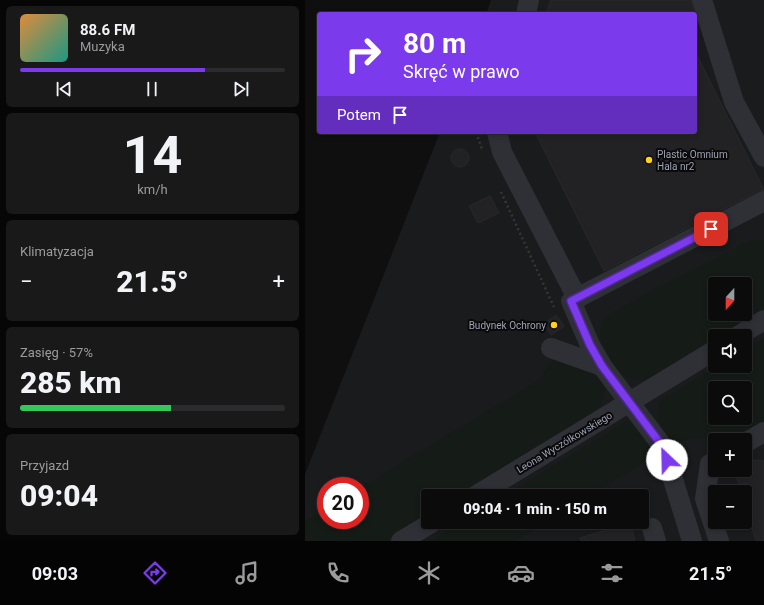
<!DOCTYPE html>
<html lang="pl">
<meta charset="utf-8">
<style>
:root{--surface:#0b0b0c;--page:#19191a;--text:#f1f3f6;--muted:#9a9b9d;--line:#2b2b2d;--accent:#7c3aed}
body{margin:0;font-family:Roboto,sans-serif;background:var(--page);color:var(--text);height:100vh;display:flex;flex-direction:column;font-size:15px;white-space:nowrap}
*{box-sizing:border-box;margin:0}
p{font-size:13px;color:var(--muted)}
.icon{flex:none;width:22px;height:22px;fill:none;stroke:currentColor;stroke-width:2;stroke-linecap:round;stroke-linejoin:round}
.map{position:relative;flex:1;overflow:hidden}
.drawer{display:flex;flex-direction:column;gap:6px;padding:6px;background:#060607;width:305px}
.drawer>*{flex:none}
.hud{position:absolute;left:12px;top:12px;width:380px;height:122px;border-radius:4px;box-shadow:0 2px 6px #0003,0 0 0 1px var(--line);background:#7c3aed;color:#fff;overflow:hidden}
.needle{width:26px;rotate:201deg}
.buttons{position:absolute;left:403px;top:277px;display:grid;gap:8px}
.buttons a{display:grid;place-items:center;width:44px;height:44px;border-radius:4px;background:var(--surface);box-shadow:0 2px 6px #0003,0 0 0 1px var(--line);font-size:20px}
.speed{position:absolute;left:12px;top:477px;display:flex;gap:8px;font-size:20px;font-weight:700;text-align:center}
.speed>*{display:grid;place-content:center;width:52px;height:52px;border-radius:50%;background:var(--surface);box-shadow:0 2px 6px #0003,0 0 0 1px var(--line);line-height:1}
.speed .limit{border:6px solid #d22;background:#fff;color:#111}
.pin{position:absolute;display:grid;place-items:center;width:34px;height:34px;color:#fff;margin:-17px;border-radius:8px;box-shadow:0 2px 6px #0006}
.me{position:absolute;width:44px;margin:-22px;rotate:336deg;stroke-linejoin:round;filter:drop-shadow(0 0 3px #0008)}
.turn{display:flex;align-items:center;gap:14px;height:84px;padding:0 20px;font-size:18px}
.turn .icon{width:52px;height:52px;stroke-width:2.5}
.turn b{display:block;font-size:28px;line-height:34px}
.then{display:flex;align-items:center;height:38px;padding:0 20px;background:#0003;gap:8px;font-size:15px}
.big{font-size:30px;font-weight:800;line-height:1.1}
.drawer .tile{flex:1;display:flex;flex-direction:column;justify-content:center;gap:6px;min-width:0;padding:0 14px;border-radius:6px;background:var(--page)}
.drawer .dial{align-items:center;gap:0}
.dial b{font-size:52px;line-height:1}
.song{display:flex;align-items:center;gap:12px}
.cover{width:48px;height:48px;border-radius:6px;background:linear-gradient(135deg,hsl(30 70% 55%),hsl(170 70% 35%))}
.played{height:4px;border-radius:2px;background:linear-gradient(90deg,var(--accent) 70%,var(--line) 70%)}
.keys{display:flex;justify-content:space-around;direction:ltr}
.heat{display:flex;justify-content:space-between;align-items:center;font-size:22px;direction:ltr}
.charge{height:6px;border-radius:3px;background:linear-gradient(90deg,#34c759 57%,var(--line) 0)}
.trip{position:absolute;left:116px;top:489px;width:228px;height:40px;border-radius:4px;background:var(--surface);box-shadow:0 2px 6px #0003,0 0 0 1px var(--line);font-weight:800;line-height:40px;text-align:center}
.tab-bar{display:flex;height:64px;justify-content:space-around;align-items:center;background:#040405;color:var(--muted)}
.tab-bar .icon{width:28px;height:28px}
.tab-bar .on{color:var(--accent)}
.tab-bar b{font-size:18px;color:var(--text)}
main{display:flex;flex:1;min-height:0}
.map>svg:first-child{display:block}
.built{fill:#1a1b1d;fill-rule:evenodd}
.green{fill:#151b17;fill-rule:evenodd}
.building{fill:#222225;stroke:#29292d}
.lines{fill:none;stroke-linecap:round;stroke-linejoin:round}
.path{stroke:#35363d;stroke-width:2.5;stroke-dasharray:2 3;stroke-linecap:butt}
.minor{stroke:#2f3036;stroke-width:20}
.route-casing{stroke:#51269a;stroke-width:10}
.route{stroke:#7c3aed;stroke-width:7}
.poi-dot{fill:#ffd118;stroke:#0a0a0b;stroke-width:1.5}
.labels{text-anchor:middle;stroke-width:4;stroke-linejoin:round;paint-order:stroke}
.poi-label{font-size:10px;fill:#9ea2b3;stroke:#0a0a0b;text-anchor:start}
.street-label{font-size:10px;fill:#9ea2b3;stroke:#0a0a0b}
</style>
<main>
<section class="drawer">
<div class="tile">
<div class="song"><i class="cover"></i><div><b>88.6 FM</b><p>Muzyka</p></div></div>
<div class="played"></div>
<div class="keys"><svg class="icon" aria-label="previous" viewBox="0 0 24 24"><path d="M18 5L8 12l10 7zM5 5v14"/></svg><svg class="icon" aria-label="pause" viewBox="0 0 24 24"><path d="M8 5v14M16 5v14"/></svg><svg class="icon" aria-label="next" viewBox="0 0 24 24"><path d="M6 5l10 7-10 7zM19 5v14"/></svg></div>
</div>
<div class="tile dial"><b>14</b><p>km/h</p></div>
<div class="tile"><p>Klimatyzacja</p>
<div class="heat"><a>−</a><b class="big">21.5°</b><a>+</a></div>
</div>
<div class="tile"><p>Zasięg · 57%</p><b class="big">285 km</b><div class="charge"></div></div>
<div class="tile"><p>Przyjazd</p><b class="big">09:04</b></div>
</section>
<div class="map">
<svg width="459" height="541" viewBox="0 0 459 541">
<rect width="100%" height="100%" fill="#0f0f10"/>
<path class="built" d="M 186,0 L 459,0 L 459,541 L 0,541 L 0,474 L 135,132 L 390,132 L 390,14 L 181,14 ZM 410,284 L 440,284 L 440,314 L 410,314 ZM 410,336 L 440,336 L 440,366 L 410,366 ZM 410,388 L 440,388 L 440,418 L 410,418 ZM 410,440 L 440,440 L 440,470 L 410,470 ZM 21,486 L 55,486 L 55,520 L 21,520 ZM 410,492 L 440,492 L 440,522 L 410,522 ZM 123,496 L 337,496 L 337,522 L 123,522 Z"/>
<g class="green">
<path d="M 459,240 L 459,310 L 417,336 L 410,336 L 410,340 C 389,353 346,388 322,378 C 313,374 309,365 305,357 C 295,340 291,335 300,317 L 355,286 L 445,241 ZM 410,284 L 440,284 L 440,314 L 410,314 Z"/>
<path d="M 459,338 L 459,424 L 434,440 L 417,440 L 410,436 L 384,439 L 367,444 C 359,428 347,419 356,400 L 412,366 L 440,366 L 440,349 ZM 410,388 L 440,388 L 440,418 L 410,418 Z"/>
<path d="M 250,356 L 290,370 L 298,382 L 300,394 L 296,403 L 288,413 L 153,496 L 123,496 L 123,515 L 80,541 L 0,541 L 0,521 L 21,509 L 21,520 L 55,520 L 55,488 L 233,381 Z"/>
<path d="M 322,421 L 331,427 L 352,454 L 284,496 L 200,496 Z"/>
<path d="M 157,522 L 241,522 L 210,541 L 126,541 Z"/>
</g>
<g class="building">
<path d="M 246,0 L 386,0 L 389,13 L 241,14 Z"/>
<path d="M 390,51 L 459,190 L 454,191 L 299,271 L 230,132 L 390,132 Z"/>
<circle cx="155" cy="158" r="9"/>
<path d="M 185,196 L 194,213 L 173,223 L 164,206 Z"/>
<path d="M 251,315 L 259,326 L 246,335 L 239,324 Z"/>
<path d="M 449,460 L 459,461 L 459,541 L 451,541 L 440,505 L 440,492 L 436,492 L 432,478 L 437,470 L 440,470 L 440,466 L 447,464 Z"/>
<path d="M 325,523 L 330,541 L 276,541 L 275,538 Z"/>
</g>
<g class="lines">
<g class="path">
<path d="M 173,132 L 173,138 L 177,149"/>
<path d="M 196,192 L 249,307"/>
<path d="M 145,525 L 150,522"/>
</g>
<g class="minor">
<path d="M 397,0 L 429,102 L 459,157"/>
<path d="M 221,14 L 224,0"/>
<path d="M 192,132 L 197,152 L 272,298 L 266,301 L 285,345 L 297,366 L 358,447 L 387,541"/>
<path d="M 272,298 L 459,201"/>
<path d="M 433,336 L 459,320"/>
<path d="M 246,348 L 297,366"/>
<path d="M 440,443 L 459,432"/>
<path d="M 410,461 L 405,464 L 400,499 L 414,541"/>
<path d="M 170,496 L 410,350"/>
<path d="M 347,528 L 351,541"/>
<path d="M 96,541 L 128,522"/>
</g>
</g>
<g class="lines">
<g class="route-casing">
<path id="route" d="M 362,460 L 358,447 L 297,366 L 285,345 L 266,301 L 406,229"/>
</g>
<use href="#route" class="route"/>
</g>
<g class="poi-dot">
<circle cx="344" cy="160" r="4"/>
<circle cx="249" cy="325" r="4"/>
</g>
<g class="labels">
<g class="poi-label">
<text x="352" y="158">Plastic Omnium<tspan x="352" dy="12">Hala nr2</tspan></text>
<text x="241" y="329" text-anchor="end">Budynek Ochrony</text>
</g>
<g class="street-label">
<text transform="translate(259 442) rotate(-31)" y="4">Leona Wyczółkowskiego</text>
</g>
</g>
</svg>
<div class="buttons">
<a><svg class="needle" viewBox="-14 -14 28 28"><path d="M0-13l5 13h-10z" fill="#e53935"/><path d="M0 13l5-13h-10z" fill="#9a9b9d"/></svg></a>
<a><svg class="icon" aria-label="sound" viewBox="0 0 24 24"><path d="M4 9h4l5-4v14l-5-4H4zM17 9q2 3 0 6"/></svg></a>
<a><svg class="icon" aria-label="search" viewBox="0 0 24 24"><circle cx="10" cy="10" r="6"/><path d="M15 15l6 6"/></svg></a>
<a>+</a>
<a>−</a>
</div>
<div class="speed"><div class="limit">20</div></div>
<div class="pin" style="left:406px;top:229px;background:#d93025"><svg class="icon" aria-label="arrive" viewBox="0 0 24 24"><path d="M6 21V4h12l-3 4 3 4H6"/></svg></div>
<svg class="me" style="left:362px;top:460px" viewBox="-20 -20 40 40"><circle r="19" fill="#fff"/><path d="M0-13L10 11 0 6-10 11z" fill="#7c3aed"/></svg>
<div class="trip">09:04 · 1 min · 150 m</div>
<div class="hud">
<div class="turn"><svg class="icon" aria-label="right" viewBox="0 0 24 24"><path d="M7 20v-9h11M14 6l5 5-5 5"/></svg><div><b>80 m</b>Skręć w prawo</div></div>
<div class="then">Potem<svg class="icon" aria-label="arrive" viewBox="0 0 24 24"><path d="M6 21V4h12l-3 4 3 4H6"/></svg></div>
</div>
</div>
</main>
<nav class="tab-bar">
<b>09:03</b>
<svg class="icon on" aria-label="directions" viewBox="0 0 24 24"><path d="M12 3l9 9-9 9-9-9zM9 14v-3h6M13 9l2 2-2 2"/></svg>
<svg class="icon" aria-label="music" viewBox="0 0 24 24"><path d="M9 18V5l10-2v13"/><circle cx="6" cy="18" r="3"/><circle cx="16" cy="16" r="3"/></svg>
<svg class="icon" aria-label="phone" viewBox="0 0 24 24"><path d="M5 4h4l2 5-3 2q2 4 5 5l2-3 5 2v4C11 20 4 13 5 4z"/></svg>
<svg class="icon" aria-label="climate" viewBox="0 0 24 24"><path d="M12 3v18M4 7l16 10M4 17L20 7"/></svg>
<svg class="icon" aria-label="car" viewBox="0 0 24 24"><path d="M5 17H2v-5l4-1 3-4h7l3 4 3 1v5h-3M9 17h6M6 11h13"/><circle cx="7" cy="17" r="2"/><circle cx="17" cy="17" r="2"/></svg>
<svg class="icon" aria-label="filters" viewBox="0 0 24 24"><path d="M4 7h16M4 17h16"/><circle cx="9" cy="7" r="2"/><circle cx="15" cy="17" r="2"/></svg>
<b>21.5°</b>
</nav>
